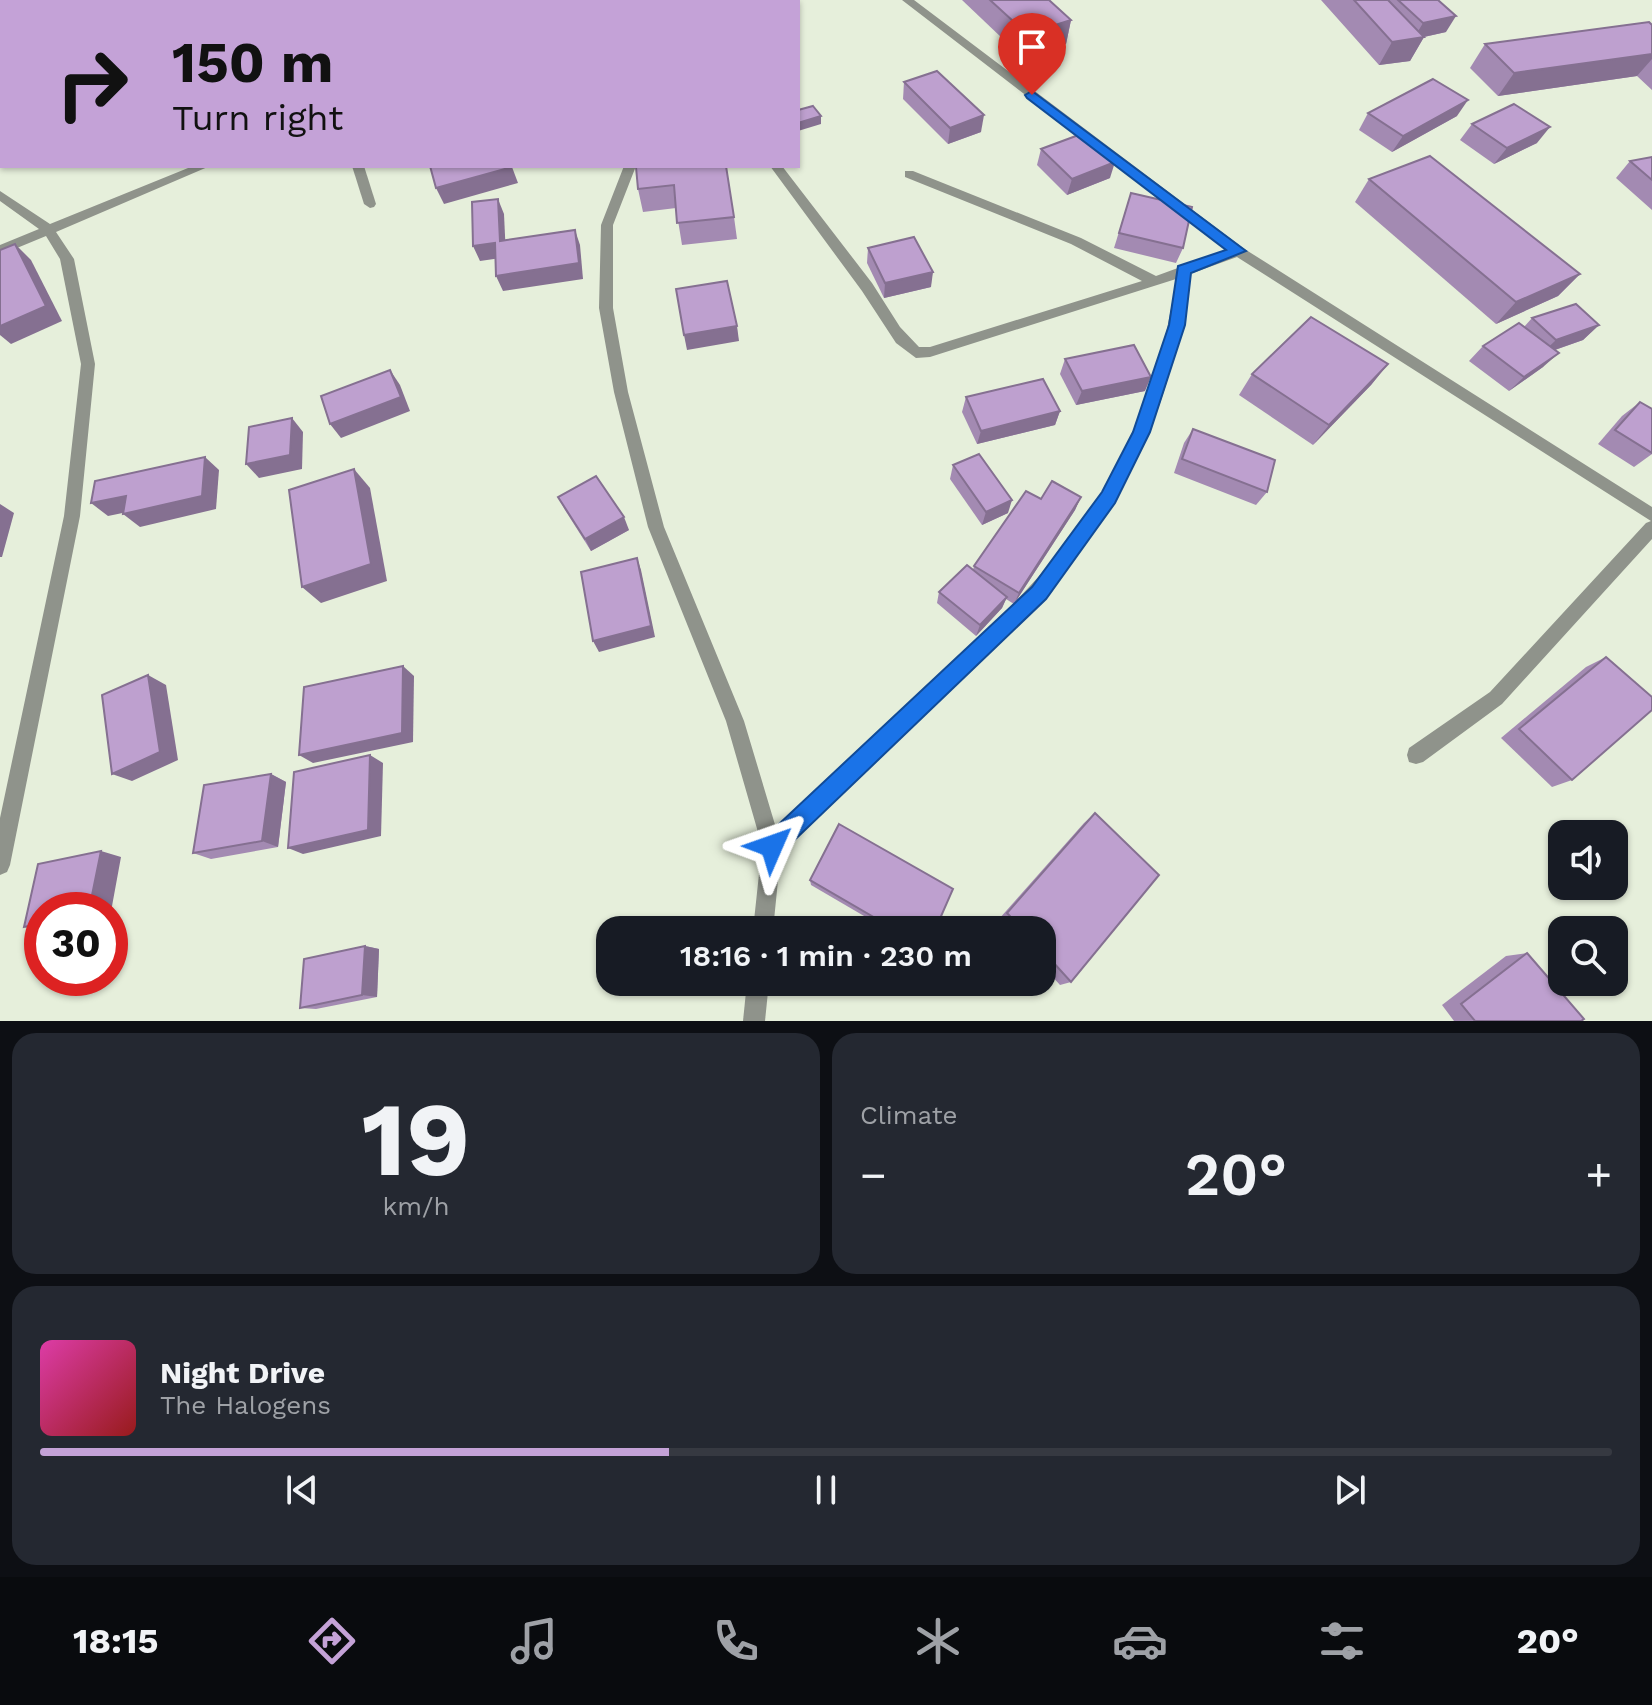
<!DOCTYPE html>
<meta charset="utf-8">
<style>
:root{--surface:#171b24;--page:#242831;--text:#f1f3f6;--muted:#9ea1a6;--line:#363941;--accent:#c4a2d7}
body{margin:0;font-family:"Work Sans",sans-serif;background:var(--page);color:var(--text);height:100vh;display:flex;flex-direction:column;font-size:30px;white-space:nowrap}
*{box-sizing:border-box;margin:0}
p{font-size:26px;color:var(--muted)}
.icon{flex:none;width:44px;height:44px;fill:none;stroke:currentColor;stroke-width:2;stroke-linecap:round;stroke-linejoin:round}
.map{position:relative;height:1021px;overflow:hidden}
.panel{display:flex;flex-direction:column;gap:12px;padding:12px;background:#0d0f14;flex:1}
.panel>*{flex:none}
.guide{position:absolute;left:0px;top:0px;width:800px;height:168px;box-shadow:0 2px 6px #0004;background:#c4a2d7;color:#111;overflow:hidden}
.tools{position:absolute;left:1548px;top:820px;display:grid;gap:16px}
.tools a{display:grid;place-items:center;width:80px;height:80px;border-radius:16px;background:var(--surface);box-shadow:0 2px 6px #0004;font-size:40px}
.speed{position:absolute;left:24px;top:892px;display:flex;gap:16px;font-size:40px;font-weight:700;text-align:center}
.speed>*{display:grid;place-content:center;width:104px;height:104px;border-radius:50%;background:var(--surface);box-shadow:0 2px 6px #0004;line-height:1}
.speed .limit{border:12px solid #d22;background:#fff;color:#111}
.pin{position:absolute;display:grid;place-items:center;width:68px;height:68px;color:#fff;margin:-82px -34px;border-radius:50% 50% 50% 0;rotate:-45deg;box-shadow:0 0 8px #0007}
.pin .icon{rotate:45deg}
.me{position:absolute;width:88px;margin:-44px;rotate:47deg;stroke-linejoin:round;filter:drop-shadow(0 0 6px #0008)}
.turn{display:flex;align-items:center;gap:28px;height:168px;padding:0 40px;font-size:36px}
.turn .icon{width:104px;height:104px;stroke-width:2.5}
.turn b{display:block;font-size:56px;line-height:68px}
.big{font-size:60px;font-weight:600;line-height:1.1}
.panel .widget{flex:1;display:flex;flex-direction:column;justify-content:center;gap:12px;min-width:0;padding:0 28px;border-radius:24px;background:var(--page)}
.panel .dial{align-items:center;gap:0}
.dial b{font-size:104px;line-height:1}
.song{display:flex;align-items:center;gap:24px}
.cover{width:96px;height:96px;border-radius:12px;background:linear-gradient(135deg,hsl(320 70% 55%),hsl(0 70% 35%))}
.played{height:8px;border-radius:4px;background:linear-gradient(90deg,var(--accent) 40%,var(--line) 40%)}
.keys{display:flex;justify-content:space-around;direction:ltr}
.heat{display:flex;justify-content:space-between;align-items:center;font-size:44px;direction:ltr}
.panel .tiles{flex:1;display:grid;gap:12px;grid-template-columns:1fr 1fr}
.widget:last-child{grid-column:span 2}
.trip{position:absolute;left:596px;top:916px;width:460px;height:80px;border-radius:24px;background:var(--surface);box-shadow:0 2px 6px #0004;font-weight:600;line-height:80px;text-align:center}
.tab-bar{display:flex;height:128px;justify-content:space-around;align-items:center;background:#090b0e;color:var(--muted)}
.tab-bar .icon{width:56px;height:56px}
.tab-bar .active{color:var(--accent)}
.tab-bar b{font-size:36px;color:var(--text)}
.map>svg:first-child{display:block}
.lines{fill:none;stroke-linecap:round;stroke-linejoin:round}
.minor{fill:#8f938b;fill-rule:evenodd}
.wall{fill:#a38ab2}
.shaded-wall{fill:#857091}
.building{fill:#bea0cf;stroke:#857091;stroke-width:2}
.route{fill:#1a73e8;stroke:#114b97;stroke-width:2}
</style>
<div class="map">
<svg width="1652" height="1021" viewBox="0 0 1652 1021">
<rect width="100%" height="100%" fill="#e6efdb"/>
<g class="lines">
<g class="minor">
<path d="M 902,0 L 914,0 L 1243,248 L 1652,507 L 1652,539 L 1502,704 L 1423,762 L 1416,764 L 1409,762 L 1407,755 L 1409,748 L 1490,692 L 1646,523 L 1651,521 L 1237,257 L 1190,274 C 1180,345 1162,414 1128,477 C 1079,569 1002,641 927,712 C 878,758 829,804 781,851 L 773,930 L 753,930 L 762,846 L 726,721 L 648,527 L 614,392 L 599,308 L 601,225 L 624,166 L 636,166 L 613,225 L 613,308 L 628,392 L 664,527 L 744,721 L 776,828 C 822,785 867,742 913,700 C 988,631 1066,560 1116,469 C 1149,411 1166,345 1176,279 L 930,357 L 916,358 L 896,343 L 862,291 L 770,166 L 782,166 L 872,283 L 900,327 L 919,347 L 930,347 L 1142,281 L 1071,244 L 905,177 L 905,171 L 913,171 L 1081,238 L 1156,276 L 1227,250 Z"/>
<path d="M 193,166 L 210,166 L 56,232 L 74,259 L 95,364 L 80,516 L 10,865 L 7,872 L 0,875 L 0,818 L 64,516 L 81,364 L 60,259 L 46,236 L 0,255 L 0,245 L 39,229 L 0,201 L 0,191 L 50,224 Z"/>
<path d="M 352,166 L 364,166 L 376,204 L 374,207 L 370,208 L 364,204 Z"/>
<path d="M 747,982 L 769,982 L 765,1021 L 743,1021 Z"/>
</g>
</g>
<g class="wall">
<path d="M 962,0 L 1049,0 L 1071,20 L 1066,44 L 1023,58 Z"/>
<path d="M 1321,0 L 1438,0 L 1446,32 L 1424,37 L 1410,61 L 1379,65 Z"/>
<path d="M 1652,25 L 1652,90 L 1637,76 L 1498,96 L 1470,68 L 1485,44 Z"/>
<path d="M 904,82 L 981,132 L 948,144 L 903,99 Z"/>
<path d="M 1368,113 L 1457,116 L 1392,152 L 1359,130 Z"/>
<path d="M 1472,124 L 1537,143 L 1494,164 L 1460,140 Z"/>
<path d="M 1041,149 L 1110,178 L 1067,195 L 1037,165 Z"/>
<path d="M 1652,157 L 1652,210 L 1616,178 L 1630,161 Z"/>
<path d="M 645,166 L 734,217 L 737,239 L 682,245 L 676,208 L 643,212 L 638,189 Z"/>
<path d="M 1369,179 L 1580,274 L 1558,296 L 1496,324 L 1355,202 Z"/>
<path d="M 1131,193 L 1183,248 L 1176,263 L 1114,248 Z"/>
<path d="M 868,248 L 931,287 L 884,298 L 867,263 Z"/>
<path d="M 1532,318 L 1599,325 L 1583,340 L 1555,350 L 1543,367 L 1509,391 L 1469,361 L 1483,346 L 1524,327 Z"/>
<path d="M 1065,359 L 1145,391 L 1076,405 L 1060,374 Z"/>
<path d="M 1388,364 L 1371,385 L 1313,445 L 1239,395 L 1252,374 Z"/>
<path d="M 966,397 L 1060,411 L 1055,425 L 977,444 L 962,412 Z"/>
<path d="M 1640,402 L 1652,454 L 1634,467 L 1598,444 L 1622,416 Z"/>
<path d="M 1193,429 L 1267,492 L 1256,505 L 1174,473 L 1184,443 Z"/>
<path d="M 953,465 L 1008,513 L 982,525 L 950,479 Z"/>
<path d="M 558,497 L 629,530 L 591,551 L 565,510 Z"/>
<path d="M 1081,497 L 1075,510 L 1014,604 L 1006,599 L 1002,608 L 976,636 L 937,603 L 939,592 L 973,570 L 974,566 L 1041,499 Z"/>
<path d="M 1606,657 L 1572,780 L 1552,787 L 1501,738 L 1586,667 Z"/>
<path d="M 271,774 L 286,782 L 278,847 L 211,859 L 193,853 Z"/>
<path d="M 1095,813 L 1071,982 L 1060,985 L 1042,965 L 1042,930 L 1010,930 L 999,919 L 1084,823 Z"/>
<path d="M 810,880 L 935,930 L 888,930 L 811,885 Z"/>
<path d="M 365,946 L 379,949 L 377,997 L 316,1009 L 300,1008 Z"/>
<path d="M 1527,953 L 1581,1021 L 1454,1021 L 1442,1005 L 1506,956 Z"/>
</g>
<g class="shaded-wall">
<path d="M 1456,16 L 1446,32 L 1419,38 L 1424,37 L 1410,61 L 1379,65 L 1392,42 L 1414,38 L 1423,23 Z"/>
<path d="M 1071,20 L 1066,44 L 1023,58 L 1027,34 Z"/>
<path d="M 1652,54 L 1652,59 L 1637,76 L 1498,96 L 1514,73 Z"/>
<path d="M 1468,100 L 1457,116 L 1392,152 L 1403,136 Z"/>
<path d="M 984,115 L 981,132 L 948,144 L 950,128 Z"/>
<path d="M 821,116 L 821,124 L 798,131 L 798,123 Z"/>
<path d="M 1550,127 L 1537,143 L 1494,164 L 1507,148 Z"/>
<path d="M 1115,162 L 1110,178 L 1067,195 L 1072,179 Z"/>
<path d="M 512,167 L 518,183 L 444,204 L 436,188 Z"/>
<path d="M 498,199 L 504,214 L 506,257 L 500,241 Z"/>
<path d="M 575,230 L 580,245 L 583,279 L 503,291 L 496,276 Z"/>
<path d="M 495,243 L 501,258 L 480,261 L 473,246 Z"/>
<path d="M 15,244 L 31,260 L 62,321 L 11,344 L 0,335 L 0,326 Z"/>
<path d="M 933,272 L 931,287 L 884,298 L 885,283 Z"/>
<path d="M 1580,274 L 1558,296 L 1496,324 L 1516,302 Z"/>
<path d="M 1599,325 L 1583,340 L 1540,355 L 1556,340 Z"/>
<path d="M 737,326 L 739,341 L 687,350 L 684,335 Z"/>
<path d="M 1559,353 L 1543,367 L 1509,391 L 1524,377 Z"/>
<path d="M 1388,364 L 1371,385 L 1313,445 L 1329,425 Z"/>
<path d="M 390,370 L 400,385 L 410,411 L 341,438 L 330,424 Z"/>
<path d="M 1151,377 L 1145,391 L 1076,405 L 1082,391 Z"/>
<path d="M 1060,411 L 1055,425 L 977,444 L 981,431 Z"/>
<path d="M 292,418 L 303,432 L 302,469 L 259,478 L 246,464 Z"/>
<path d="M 205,457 L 219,470 L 216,509 L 140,527 L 123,514 Z"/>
<path d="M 354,469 L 370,488 L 387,581 L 321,603 L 302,587 Z"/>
<path d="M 126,496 L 142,509 L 108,516 L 91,503 Z"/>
<path d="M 1081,497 L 1075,510 L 1014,604 L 1019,593 Z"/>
<path d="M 1012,500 L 1008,513 L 982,525 L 986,512 Z"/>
<path d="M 0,504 L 14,513 L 2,557 L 0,557 Z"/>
<path d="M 624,517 L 629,530 L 591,551 L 585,539 Z"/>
<path d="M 637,558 L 641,570 L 655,637 L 599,652 L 593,641 Z"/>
<path d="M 1007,597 L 1002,608 L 976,636 L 980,625 Z"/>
<path d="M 403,666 L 414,676 L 413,742 L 313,763 L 299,755 Z"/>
<path d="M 148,675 L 166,685 L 178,760 L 132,781 L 112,774 Z"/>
<path d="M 370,755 L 383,763 L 381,836 L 303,854 L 288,848 Z"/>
<path d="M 271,774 L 286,782 L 278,847 L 262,841 Z"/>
<path d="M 101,851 L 121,857 L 110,917 L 110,910 L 89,910 Z"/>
<path d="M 42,923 L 42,930 L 24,927 Z"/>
<path d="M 365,946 L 379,949 L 377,997 L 362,995 Z"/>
</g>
<g class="building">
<path d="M 442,0 L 452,0 L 452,2 L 429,2 Z"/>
<path d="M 458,0 L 494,0 L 496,2 L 459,2 Z"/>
<path d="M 990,0 L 1049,0 L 1071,20 L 1027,34 Z"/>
<path d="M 1354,0 L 1388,0 L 1424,37 L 1392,42 Z"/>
<path d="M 1398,0 L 1438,0 L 1456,16 L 1423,23 Z"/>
<path d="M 1649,22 L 1652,25 L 1652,54 L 1514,73 L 1485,44 Z"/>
<path d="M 937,71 L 984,115 L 950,128 L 904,82 Z"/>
<path d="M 1433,79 L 1468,100 L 1403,136 L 1368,113 Z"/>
<path d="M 1514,104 L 1550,127 L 1507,148 L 1472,124 Z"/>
<path d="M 813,106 L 821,116 L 798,123 L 798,110 Z"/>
<path d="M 1084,133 L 1115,162 L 1072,179 L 1041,149 Z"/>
<path d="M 1430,156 L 1580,274 L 1516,302 L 1369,179 Z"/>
<path d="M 1652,157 L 1652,180 L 1630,161 Z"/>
<path d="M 430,166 L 512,166 L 512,167 L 436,188 Z"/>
<path d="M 645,166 L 726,166 L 734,217 L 677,223 L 674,185 L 638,189 L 636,167 Z"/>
<path d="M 1131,193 L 1192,207 L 1183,248 L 1119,233 Z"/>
<path d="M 498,199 L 500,241 L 575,230 L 579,263 L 496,276 L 495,243 L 473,246 L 472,202 Z"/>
<path d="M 914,237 L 933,272 L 885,283 L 868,248 Z"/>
<path d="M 15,244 L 46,306 L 0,326 L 0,250 Z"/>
<path d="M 727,281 L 737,326 L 684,335 L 676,289 Z"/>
<path d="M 1576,304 L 1599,325 L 1556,340 L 1532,318 Z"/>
<path d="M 1311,317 L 1388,364 L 1329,425 L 1252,374 Z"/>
<path d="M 1519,323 L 1559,353 L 1524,377 L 1483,346 Z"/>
<path d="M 1134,345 L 1151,377 L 1082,391 L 1065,359 Z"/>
<path d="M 390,370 L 401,397 L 330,424 L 321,396 Z"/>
<path d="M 1043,379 L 1060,411 L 981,431 L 966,397 Z"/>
<path d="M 1640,402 L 1652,409 L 1652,453 L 1615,430 Z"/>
<path d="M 292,418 L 290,455 L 246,464 L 249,427 Z"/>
<path d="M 1193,429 L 1275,460 L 1267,492 L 1182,459 Z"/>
<path d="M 979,454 L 1012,500 L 986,512 L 953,465 Z"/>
<path d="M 205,457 L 202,496 L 123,514 L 126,496 L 91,503 L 95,481 Z"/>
<path d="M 354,469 L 371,564 L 302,587 L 289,490 Z"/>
<path d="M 596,476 L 624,517 L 585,539 L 558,497 Z"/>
<path d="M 1052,481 L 1081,497 L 1019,593 L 974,566 L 1026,491 L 1041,499 Z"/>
<path d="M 637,558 L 651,626 L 593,641 L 581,572 Z"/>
<path d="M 967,565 L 1007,597 L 980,625 L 939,592 Z"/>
<path d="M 1606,657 L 1652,697 L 1652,710 L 1572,780 L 1519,729 Z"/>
<path d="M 403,666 L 402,733 L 299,755 L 304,687 Z"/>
<path d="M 148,675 L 160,752 L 112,774 L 102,695 Z"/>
<path d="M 370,755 L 368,830 L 288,848 L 294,772 Z"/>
<path d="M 271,774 L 262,841 L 193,853 L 204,785 Z"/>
<path d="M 1095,813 L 1159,875 L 1071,982 L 1042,950 L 1042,930 L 1023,930 L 1007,913 Z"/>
<path d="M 839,824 L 953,889 L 935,930 L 896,930 L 810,880 Z"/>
<path d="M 101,851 L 89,910 L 42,910 L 42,923 L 24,927 L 38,864 Z"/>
<path d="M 365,946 L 362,995 L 300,1008 L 304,959 Z"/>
<path d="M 1527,953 L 1584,1019 L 1581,1021 L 1475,1021 L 1461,1004 Z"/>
</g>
<path class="route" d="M 1032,91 L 1246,251 L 1191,273 L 1185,325 L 1150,432 L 1115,503 L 1046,599 L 780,854 L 772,857 L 764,854 L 761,846 L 764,838 L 1032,587 L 1102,492 L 1133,432 L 1169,325 L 1178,266 L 1226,250 L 1027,98 L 1025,95 Z"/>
</svg>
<div class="tools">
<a><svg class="icon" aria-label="sound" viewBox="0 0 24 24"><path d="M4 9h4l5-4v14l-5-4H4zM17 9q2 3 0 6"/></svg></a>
<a><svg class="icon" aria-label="search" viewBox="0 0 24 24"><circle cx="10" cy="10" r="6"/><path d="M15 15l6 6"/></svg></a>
</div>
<div class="speed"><div class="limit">30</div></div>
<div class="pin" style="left:1032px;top:95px;background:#d93025"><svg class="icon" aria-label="arrive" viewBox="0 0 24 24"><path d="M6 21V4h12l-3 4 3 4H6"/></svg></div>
<svg class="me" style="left:772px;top:846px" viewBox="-20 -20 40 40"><path d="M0-17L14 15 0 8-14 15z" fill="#1a73e8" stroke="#fff" stroke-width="4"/></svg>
<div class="trip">18:16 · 1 min · 230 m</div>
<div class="guide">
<div class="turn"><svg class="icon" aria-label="right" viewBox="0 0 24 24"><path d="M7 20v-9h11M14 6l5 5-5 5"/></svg><div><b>150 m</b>Turn right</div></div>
</div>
</div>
<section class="panel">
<div class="tiles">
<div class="widget dial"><b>19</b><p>km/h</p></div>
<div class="widget"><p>Climate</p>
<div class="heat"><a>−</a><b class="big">20°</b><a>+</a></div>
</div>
<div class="widget">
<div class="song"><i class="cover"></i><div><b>Night Drive</b><p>The Halogens</p></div></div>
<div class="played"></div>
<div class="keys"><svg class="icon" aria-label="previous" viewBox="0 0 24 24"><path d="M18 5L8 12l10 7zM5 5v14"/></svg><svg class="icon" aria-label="pause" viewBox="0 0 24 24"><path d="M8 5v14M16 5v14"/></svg><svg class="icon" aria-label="next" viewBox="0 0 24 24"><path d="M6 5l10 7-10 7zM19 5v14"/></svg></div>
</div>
</div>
</section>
<nav class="tab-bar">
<b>18:15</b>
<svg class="icon active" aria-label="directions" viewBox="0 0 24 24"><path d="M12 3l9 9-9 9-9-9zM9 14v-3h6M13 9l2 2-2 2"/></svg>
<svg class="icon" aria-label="music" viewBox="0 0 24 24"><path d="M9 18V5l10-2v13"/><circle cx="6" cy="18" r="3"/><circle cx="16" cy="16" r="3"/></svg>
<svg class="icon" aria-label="phone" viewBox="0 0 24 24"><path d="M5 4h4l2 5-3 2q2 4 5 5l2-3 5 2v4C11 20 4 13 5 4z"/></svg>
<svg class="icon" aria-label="climate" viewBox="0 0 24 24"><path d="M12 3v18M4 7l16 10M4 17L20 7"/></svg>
<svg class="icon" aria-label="car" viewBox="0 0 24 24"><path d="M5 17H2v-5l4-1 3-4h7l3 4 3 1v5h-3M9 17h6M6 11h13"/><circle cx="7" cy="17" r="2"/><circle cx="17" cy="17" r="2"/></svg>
<svg class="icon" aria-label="filters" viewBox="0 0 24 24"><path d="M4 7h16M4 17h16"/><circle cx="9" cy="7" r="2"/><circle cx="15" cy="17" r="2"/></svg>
<b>20°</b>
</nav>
